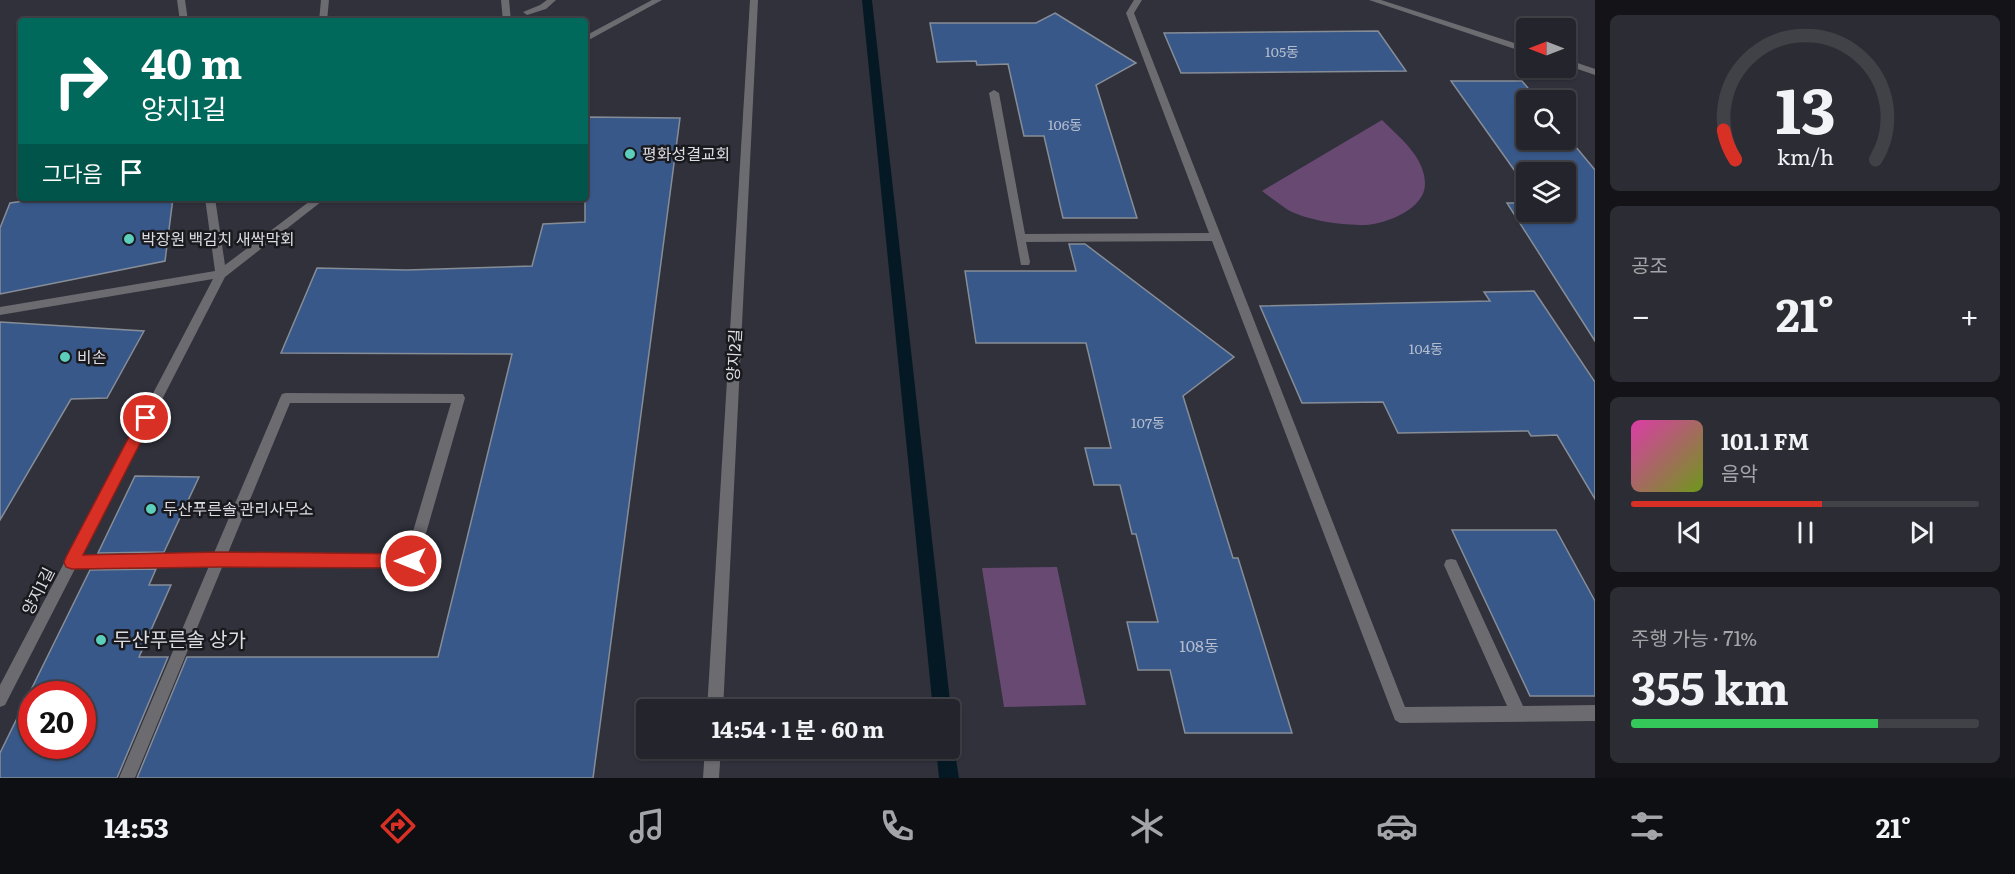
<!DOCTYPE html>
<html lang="ko">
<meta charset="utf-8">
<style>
:root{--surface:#24252c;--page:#2c2d34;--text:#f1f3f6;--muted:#a3a5a9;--line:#414248;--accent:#d93025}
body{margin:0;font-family:Literata,"Noto Sans KR",serif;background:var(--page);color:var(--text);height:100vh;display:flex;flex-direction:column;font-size:22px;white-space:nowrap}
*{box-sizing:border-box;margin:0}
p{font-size:20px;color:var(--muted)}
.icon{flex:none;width:33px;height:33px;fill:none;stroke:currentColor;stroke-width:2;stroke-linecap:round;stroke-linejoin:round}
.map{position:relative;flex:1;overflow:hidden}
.sheet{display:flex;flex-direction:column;gap:15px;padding:15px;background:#141418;width:420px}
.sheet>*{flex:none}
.top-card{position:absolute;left:18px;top:18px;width:570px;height:183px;border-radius:6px;box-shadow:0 2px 4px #0004,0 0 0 2px var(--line);background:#00695c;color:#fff;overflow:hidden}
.needle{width:39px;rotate:270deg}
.fabs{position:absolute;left:1516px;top:18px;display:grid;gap:12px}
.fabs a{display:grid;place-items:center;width:60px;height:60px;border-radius:6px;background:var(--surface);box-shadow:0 2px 4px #0004,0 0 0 2px var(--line);font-size:30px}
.speed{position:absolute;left:18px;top:681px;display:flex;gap:12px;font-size:30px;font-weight:700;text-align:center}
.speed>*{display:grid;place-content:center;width:78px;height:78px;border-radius:50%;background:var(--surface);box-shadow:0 2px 4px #0004,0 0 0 2px var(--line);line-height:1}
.speed .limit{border:9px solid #d22;background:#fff;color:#111}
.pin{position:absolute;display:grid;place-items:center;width:51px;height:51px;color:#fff;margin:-26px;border:3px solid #fff;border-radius:50%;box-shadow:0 2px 6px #0007}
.me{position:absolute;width:66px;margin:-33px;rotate:270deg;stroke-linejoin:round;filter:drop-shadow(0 0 4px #0008)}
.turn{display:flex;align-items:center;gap:21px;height:126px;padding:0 24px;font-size:27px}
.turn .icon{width:78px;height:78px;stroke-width:2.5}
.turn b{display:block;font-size:42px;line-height:51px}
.then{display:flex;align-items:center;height:57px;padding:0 24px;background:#0003;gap:12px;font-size:22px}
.big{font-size:45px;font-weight:700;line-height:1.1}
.sheet .tile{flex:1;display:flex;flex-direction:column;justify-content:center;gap:9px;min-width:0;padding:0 21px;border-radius:9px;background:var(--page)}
.sheet .dial{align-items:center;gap:0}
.dial svg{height:156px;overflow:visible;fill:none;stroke:var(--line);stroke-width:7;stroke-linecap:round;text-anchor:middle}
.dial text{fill:var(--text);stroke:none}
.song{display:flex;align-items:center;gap:18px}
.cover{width:72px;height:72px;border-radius:9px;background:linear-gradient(135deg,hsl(320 70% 55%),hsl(80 70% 35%))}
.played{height:6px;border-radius:3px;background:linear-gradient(90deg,var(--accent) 55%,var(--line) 55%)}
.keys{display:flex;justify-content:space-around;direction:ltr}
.heat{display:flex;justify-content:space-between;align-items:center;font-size:33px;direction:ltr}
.charge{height:9px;border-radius:4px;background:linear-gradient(90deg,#34c759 71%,var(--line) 0)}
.trip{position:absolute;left:636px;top:699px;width:324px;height:60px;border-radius:6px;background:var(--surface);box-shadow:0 2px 4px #0004,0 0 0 2px var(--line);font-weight:700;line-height:60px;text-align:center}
.tab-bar{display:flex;height:96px;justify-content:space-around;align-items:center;background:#0e0f12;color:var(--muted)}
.tab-bar .icon{width:42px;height:42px}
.tab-bar .selected{color:var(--accent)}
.tab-bar b{font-size:27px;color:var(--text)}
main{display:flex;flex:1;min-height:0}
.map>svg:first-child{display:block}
.green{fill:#684972}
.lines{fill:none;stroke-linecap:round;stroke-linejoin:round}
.stream{fill:#051925;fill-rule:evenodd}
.building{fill:#38588a;stroke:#868d97;stroke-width:1.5;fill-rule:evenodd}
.service{fill:#6c6b70;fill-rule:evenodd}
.minor{fill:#6c6b70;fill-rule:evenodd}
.route{fill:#d93025;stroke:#8d1f18;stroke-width:1.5}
.poi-dot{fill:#5ccebb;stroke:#19191e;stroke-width:2}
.labels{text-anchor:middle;stroke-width:5;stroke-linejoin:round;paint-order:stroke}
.number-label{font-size:14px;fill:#b3bccd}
.poi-label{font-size:16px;fill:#dcdde3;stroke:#19191e;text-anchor:start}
.street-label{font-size:16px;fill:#dcdde3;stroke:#19191e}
.near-number-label{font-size:16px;fill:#b3bccd}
.near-poi-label{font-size:20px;fill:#dcdde3;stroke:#19191e;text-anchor:start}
</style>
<main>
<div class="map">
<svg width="1595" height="778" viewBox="0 0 1595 778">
<rect width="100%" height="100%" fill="#30313b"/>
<g class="green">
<path d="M 1382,120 C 1399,137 1425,157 1425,184 C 1425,209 1386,224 1365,225 C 1341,225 1309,221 1288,210 C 1279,204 1270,197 1262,191 Z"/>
<path d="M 1057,567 L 1086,705 L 1004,707 L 982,568 Z"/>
</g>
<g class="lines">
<g class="stream">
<path d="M 862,0 L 872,0 L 951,710 L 950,715 L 950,710 L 933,710 Z"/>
<path d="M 950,740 L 953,741 L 959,778 L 939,778 L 936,748 L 950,748 Z"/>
</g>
</g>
<g class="building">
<path d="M 1055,13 L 1136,63 L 1096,85 L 1137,218 L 1063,218 L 1044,136 L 1024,136 L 1008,64 L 977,65 L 976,61 L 937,62 L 930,23 L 1036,23 Z"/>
<path d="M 1378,31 L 1406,71 L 1181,73 L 1164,33 Z"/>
<path d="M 1451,81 L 1522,81 L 1538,100 L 1527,100 L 1527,140 L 1566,140 L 1566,135 L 1595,170 L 1595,341 L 1507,203 L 1527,203 L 1527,212 L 1566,212 L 1566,172 L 1527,172 L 1527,188 Z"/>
<path d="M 585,117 L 680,118 L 593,778 L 137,778 L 187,657 L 438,657 L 512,354 L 281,353 L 317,268 L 407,270 L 532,266 L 543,224 L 585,222 Z"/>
<path d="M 45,198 L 173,198 L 165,261 L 0,294 L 0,228 L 10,203 Z"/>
<path d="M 1069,244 L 1085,244 L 1234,357 L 1183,396 L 1233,558 L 1238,558 L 1292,733 L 1185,733 L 1170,670 L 1138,670 L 1127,622 L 1158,622 L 1136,534 L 1132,534 L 1120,485 L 1094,485 L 1085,448 L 1111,448 L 1086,343 L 976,343 L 965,271 L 1076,271 Z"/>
<path d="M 1534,291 L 1595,382 L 1595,499 L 1557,435 L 1531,436 L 1528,431 L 1398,433 L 1383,402 L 1302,403 L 1260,306 L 1490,301 L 1484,292 Z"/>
<path d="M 0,322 L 144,331 L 107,398 L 71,399 L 0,520 Z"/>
<path d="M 135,476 L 199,477 L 164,552 L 98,553 Z"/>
<path d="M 1452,530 L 1556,530 L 1595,601 L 1595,696 L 1530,696 Z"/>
<path d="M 156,569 L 149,585 L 171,585 L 139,657 L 168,657 L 117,778 L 0,778 L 0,753 L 90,570 ZM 32,694 L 82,694 L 82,746 L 32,746 Z"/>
</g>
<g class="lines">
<g class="service">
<path d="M 321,0 L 329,0 L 327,21 L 319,21 Z"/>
<path d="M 501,0 L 509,0 L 511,21 L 503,21 Z"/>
<path d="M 547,0 L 556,0 L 546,9 L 527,15 L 523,12 L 540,5 Z"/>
<path d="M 1134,0 L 1142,0 L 1134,13 L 1405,707 L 1507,706 L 1444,565 L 1446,560 L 1451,559 L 1456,560 L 1523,706 L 1595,705 L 1595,721 L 1400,723 L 1395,720 L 1212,241 L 1026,242 L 1030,262 L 1029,265 L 1021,265 L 989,93 L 994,90 L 999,93 L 1025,234 L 1209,233 L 1126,13 Z"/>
<path d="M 1369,0 L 1381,0 L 1527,47 L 1527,53 Z"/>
<path d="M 1566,59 L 1595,69 L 1595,75 L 1566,65 Z"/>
<path d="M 286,393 L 463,394 L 465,398 L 418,561 L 416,565 L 411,567 L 223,565 L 135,778 L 119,778 L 209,566 L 71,568 L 66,567 L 64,562 L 66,557 L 71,556 L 214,553 L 280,398 L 282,394 ZM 290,403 L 451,403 L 406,555 L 228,553 Z"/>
</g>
<g class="minor">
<path d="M 177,0 L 185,0 L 188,21 L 180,21 Z"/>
<path d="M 652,0 L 662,0 L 585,42 L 585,36 Z"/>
<path d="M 750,0 L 758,0 L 723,710 L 707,710 Z"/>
<path d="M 205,198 L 215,198 L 225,265 L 314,198 L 326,198 L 225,277 L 5,705 L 0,707 L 0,685 L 213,279 L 0,315 L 0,307 L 215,271 Z"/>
<path d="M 705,748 L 721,748 L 719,778 L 703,778 Z"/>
</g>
</g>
<path class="route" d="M 146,412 L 151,414 L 153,418 L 83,555 L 219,552 L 411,554 L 417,556 L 419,561 L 417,566 L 411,568 L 219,567 L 72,569 L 66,567 L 64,562 L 66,557 L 141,414 Z"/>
<g class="poi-dot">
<circle cx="630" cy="154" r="6"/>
<circle cx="129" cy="239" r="6"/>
<circle cx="65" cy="357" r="6"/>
<circle cx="151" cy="509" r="6"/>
<circle cx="101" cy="640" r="6"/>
</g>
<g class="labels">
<g class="number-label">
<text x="1282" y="57">105동</text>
<text x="1065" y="130">106동</text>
<text x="1426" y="354">104동</text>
<text x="1148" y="428">107동</text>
</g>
<g class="poi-label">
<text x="642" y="160">평화성결교회</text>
<text x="141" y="245">박장원 백김치 새싹막회</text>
<text x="77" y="363">비손</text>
<text x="163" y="515">두산푸른솔 관리사무소</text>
</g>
<g class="street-label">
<text transform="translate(734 355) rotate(-87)" y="6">양지2길</text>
<text transform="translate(38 591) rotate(-63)" y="6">양지1길</text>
</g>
<g class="near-number-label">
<text x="1199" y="652">108동</text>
</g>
<g class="near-poi-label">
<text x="113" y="647">두산푸른솔 상가</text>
</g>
</g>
</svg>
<div class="fabs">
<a><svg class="needle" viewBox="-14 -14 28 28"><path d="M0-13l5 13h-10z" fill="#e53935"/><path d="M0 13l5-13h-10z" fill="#a3a5a9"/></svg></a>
<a><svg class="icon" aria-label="search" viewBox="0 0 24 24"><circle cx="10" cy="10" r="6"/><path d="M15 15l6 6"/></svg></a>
<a><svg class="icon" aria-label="layers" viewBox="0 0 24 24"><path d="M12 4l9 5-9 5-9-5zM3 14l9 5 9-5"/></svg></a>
</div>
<div class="speed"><div class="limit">20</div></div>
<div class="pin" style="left:146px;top:418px;background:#d93025"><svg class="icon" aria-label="arrive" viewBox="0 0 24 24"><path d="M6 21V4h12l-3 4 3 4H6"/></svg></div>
<svg class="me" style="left:411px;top:561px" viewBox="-20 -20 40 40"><circle r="17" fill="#d93025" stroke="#fff" stroke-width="3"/><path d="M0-11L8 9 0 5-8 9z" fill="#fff"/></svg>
<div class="trip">14:54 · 1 분 · 60 m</div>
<div class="top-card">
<div class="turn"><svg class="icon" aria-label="right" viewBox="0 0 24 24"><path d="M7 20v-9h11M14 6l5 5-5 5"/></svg><div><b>40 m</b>양지1길</div></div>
<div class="then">그다음<svg class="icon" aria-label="arrive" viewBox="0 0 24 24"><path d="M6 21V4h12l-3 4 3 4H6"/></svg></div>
</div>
</div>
<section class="sheet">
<div class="tile dial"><svg viewBox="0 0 100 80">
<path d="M14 69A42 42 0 1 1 86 69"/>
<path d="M14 69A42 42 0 0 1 8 54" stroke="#d93025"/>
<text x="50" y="56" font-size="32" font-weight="700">13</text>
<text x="50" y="72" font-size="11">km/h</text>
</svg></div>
<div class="tile"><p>공조</p>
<div class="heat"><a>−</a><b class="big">21°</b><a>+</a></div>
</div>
<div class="tile">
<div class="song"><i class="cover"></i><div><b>101.1 FM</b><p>음악</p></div></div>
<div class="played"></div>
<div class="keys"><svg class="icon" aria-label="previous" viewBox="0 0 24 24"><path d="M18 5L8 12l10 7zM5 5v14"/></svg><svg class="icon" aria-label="pause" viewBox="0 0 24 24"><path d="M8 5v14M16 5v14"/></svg><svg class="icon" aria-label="next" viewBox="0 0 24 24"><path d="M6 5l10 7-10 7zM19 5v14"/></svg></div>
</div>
<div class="tile"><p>주행 가능 · 71%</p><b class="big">355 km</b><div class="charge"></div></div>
</section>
</main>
<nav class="tab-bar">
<b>14:53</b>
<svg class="icon selected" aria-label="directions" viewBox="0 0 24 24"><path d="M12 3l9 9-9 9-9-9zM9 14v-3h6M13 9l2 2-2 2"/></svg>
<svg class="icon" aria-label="music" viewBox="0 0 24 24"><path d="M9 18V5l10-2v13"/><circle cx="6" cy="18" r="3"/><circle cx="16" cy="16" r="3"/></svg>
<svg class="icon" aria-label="phone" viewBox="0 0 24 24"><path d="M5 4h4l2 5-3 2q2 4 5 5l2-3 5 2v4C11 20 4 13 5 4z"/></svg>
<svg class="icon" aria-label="climate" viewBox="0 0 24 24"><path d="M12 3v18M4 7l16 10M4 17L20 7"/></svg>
<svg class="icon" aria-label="car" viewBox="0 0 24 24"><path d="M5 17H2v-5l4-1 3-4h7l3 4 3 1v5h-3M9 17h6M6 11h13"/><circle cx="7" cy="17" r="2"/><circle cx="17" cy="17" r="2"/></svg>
<svg class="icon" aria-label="filters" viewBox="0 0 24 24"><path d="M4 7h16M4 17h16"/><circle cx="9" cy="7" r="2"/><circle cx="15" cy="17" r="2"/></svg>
<b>21°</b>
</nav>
